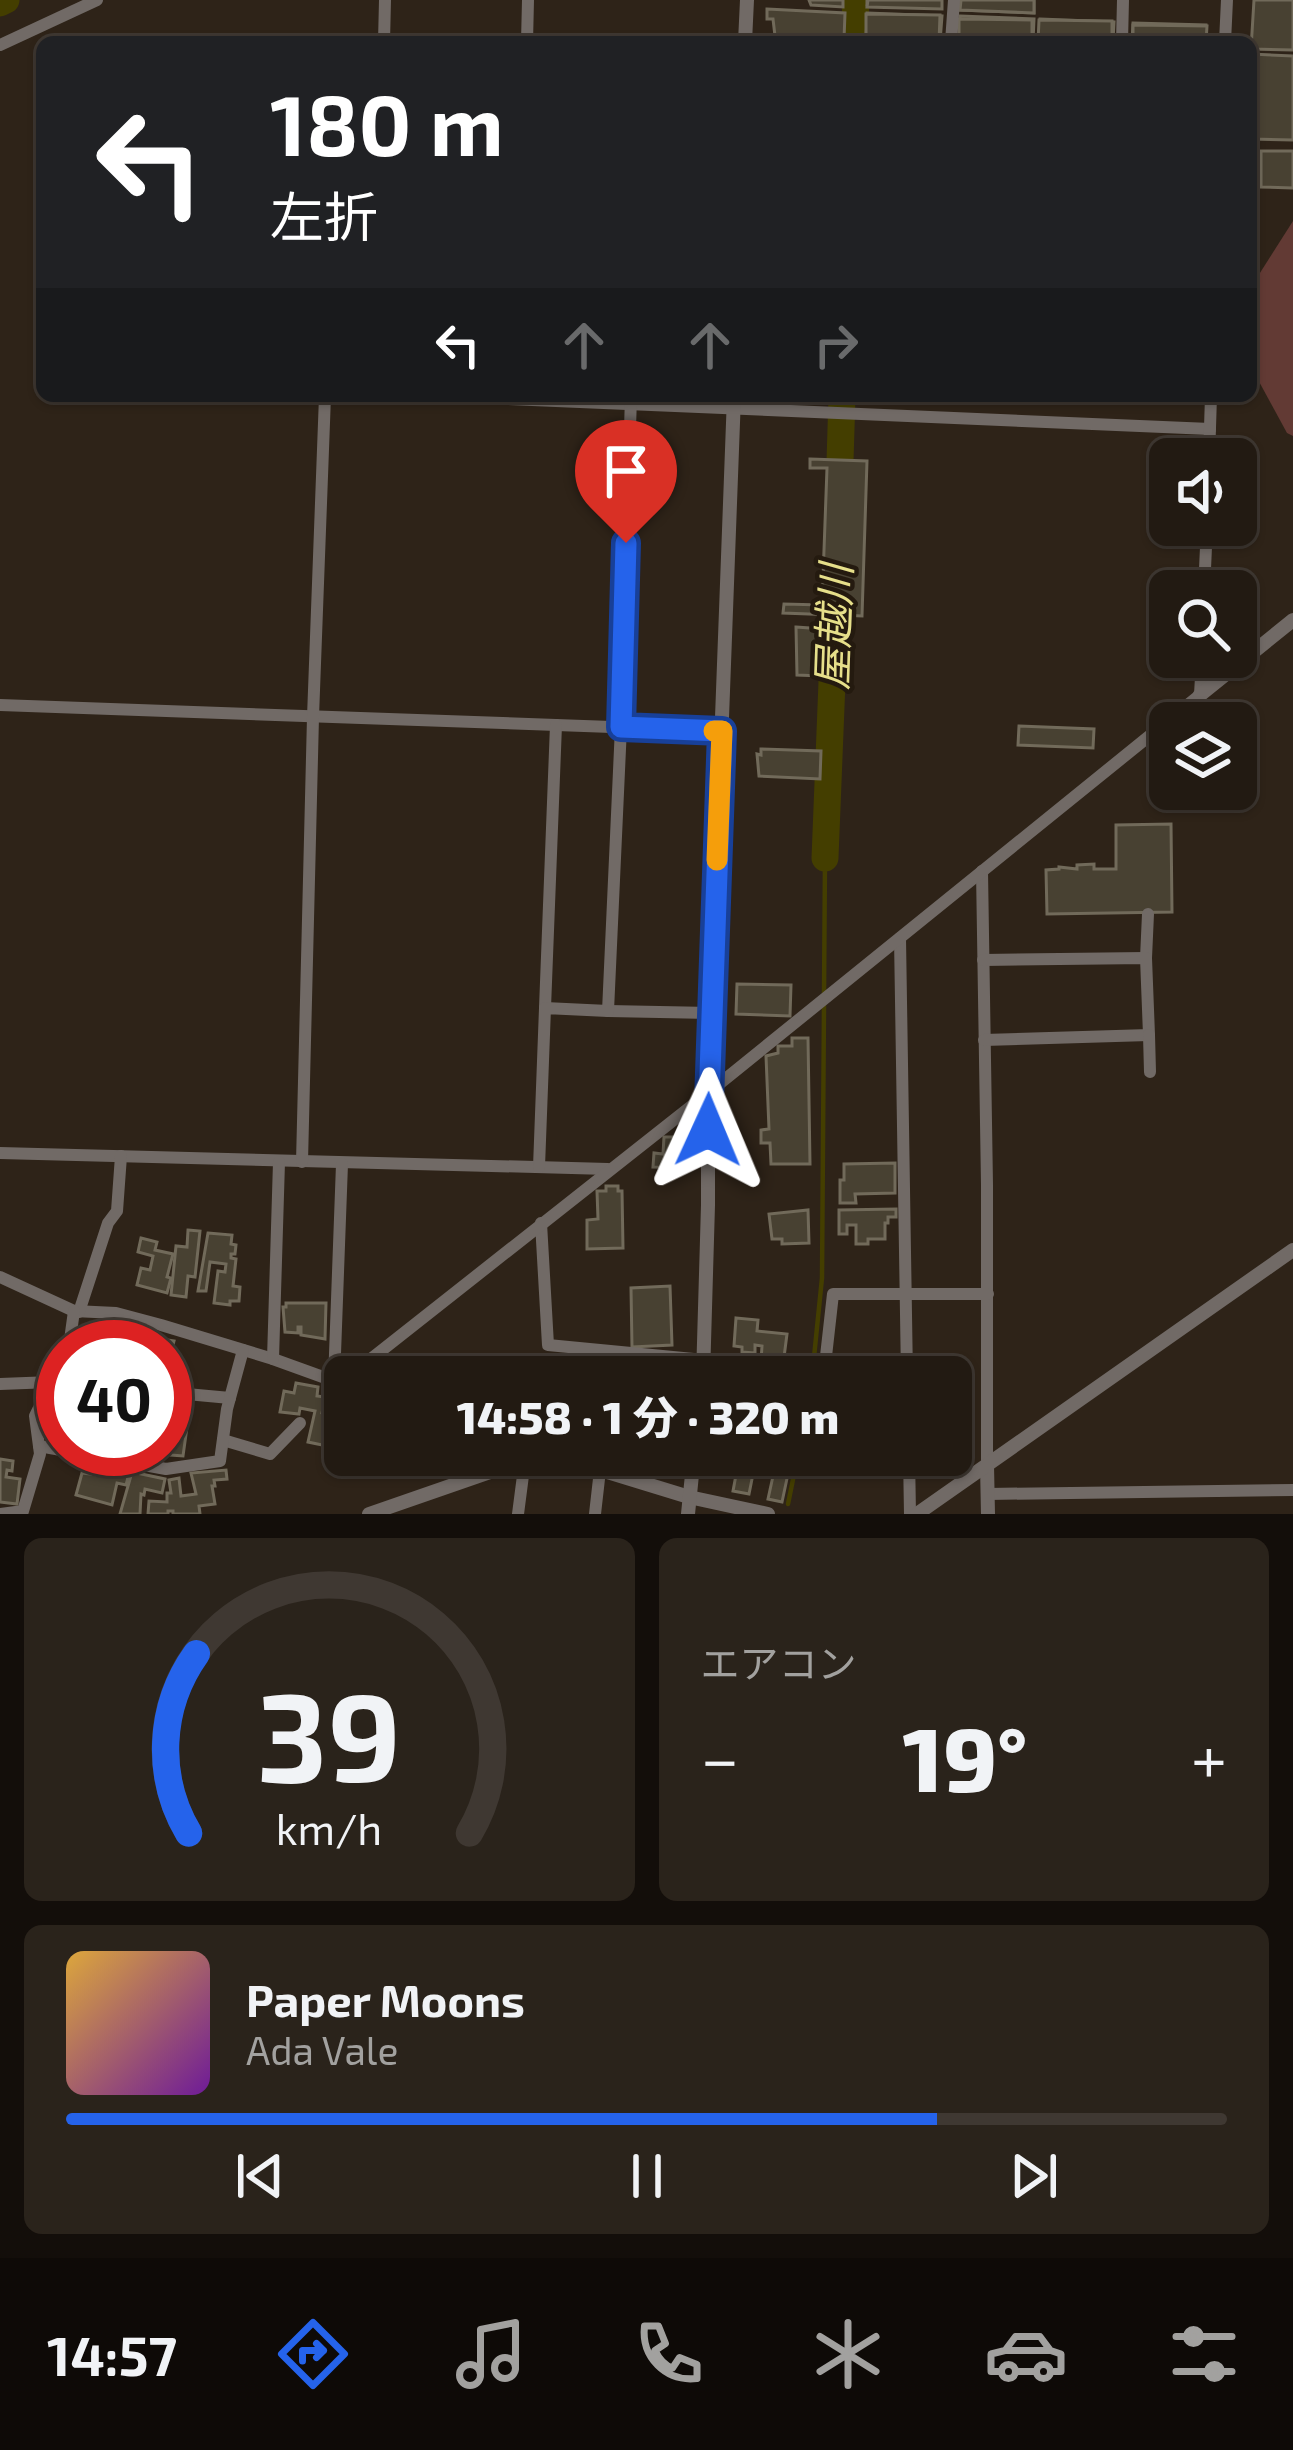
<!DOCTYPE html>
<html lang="ja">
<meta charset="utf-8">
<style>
:root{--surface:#221a12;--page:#2a231b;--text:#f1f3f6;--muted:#a2a19f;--line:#3f3832;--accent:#2563eb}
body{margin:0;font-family:"Exo 2","Noto Sans JP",sans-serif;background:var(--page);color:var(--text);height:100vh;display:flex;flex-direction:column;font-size:45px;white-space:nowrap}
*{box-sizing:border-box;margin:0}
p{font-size:39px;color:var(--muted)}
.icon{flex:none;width:66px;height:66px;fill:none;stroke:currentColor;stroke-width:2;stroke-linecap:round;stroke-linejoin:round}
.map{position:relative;height:1514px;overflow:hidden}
.panel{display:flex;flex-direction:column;gap:24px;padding:24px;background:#130e0a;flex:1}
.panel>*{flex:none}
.guide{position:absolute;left:36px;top:36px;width:1221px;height:366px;border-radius:18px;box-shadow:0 3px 9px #0004,0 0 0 3px var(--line);background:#202124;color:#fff;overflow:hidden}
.tools{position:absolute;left:1149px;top:438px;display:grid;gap:24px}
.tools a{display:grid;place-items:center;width:108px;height:108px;border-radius:18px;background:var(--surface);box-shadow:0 3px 9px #0004,0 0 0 3px var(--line);font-size:60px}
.speed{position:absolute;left:36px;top:1320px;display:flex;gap:24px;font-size:60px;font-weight:700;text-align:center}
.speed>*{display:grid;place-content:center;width:156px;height:156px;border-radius:50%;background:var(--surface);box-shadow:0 3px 9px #0004,0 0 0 3px var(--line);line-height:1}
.speed .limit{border:18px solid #d22;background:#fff;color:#111}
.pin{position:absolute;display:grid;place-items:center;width:102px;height:102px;color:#fff;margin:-123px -51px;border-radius:50% 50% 50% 0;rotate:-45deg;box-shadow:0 0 12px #0007}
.pin .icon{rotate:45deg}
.me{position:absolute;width:132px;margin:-66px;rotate:1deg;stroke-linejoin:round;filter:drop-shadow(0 0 9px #0008)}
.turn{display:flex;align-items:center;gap:42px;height:252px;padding:0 36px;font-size:54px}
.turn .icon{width:156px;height:156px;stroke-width:2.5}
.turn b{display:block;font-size:84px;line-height:102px}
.lanes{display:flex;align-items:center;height:114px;padding:0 36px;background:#0003;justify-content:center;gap:60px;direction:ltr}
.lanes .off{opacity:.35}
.big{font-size:90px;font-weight:800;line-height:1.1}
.panel .widget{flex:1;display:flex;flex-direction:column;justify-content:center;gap:18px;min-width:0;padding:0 42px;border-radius:18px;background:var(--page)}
.panel .dial{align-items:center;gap:0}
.dial svg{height:312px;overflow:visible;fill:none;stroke:var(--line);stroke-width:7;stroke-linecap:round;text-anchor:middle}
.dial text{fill:var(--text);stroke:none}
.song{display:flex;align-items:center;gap:36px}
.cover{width:144px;height:144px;border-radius:18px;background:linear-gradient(135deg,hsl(40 70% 55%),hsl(280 70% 35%))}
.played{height:12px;border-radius:6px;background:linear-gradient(90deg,var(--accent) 75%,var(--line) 75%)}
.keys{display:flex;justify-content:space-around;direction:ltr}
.heat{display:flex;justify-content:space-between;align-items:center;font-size:66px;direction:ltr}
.panel .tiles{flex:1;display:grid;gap:24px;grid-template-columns:1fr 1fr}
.widget:last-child{grid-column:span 2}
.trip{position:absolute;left:324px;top:1356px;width:648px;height:120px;border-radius:18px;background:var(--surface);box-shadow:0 3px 9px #0004,0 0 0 3px var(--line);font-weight:800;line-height:120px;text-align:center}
.menu{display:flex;height:192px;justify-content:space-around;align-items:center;background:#0e0a07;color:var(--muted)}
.menu .icon{width:84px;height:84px}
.menu .on{color:var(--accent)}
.menu b{font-size:54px;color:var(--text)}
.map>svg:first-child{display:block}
.green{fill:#623a34}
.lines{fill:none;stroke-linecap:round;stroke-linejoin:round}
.stream{stroke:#443e00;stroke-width:4.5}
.river{stroke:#443e00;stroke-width:27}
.building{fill:#484132;stroke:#716a5a;stroke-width:3}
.minor{stroke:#716a66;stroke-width:12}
.tertiary{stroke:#716a66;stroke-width:14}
.route-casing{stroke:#184099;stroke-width:30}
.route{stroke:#2563eb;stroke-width:21}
.slow{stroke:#f59e0b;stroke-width:21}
.labels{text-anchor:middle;stroke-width:9;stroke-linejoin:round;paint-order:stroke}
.water-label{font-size:42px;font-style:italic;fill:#e6df8a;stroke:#241a0f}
</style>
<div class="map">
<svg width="1293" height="1514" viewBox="0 0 1293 1514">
<rect width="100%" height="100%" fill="#2e2318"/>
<path class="green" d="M 1293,221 L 1293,436 L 1287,433 L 1256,376 L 1251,343 L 1251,287 Z"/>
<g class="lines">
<g class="stream">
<path d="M 824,994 L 825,858"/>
<path d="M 812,1377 L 822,1278 L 824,1005"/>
<path d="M 788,1504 L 798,1455"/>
</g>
<g class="river">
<path d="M 0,3 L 6,0"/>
<path d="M 854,42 L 856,0"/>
<path d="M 839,494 L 842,396"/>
<path d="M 825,858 L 836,581"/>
</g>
</g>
<g class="building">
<path d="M 809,0 L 843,0 L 843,7 L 811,5 Z"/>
<path d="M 867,0 L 940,0 L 940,8 L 867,5 Z"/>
<path d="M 868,0 L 942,0 L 942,9 L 867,7 Z"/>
<path d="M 960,0 L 1034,0 L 1034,13 L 960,10 Z"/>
<path d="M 961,0 L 1034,0 L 1034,13 L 960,10 Z"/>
<path d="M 1254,0 L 1293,0 L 1293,50 L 1251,49 Z"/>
<path d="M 767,9 L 845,13 L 844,39 L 796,42 L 796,37 L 775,36 L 773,19 L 767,19 Z"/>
<path d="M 867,13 L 942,16 L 940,42 L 866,42 Z"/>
<path d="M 866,14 L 940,15 L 939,42 L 866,42 Z"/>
<path d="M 960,16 L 1034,19 L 1033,42 L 959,42 Z"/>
<path d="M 959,19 L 1032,20 L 1032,42 L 959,42 Z"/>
<path d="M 1040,19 L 1114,22 L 1113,42 L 1039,42 Z"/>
<path d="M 1039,20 L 1112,21 L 1112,42 L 1038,42 Z"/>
<path d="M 1133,23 L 1206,25 L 1206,42 L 1132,42 Z"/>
<path d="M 1133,25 L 1207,26 L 1206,42 L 1133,42 Z"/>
<path d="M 1251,54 L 1293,56 L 1293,140 L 1251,139 Z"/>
<path d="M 1261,151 L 1293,151 L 1293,188 L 1261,187 Z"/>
<path d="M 783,396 L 803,396 L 803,403 L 783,402 Z"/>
<path d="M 810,459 L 867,461 L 862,616 L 783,613 L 784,604 L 822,605 L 827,468 L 810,468 Z"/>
<path d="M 796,627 L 823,629 L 821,676 L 797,675 Z"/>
<path d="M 1019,726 L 1094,729 L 1093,748 L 1018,745 Z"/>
<path d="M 761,749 L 821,751 L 820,779 L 759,776 L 757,754 L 761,755 Z"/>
<path d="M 1171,824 L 1172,912 L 1047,914 L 1046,870 L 1059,869 L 1059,867 L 1077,869 L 1077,865 L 1094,864 L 1094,869 L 1116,869 L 1116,825 Z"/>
<path d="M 737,984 L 791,985 L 790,1016 L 736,1014 Z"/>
<path d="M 792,1038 L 808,1038 L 810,1164 L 771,1164 L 770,1143 L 761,1143 L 761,1130 L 769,1129 L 766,1056 L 778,1053 L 778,1046 L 792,1046 Z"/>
<path d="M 681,1123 L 695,1123 L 694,1160 L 690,1160 L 690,1168 L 653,1167 L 654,1153 L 663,1154 L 664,1137 L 680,1137 Z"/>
<path d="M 895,1163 L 895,1193 L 855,1194 L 856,1203 L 840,1203 L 840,1180 L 844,1180 L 844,1164 Z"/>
<path d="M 606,1186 L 618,1186 L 618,1191 L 622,1191 L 623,1248 L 587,1249 L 587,1220 L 598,1219 L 597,1191 L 606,1191 Z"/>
<path d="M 896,1209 L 896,1217 L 888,1217 L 888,1223 L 885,1223 L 885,1239 L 868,1239 L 868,1244 L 856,1244 L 856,1225 L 847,1225 L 847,1234 L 839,1234 L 839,1210 Z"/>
<path d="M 808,1210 L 809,1243 L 782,1244 L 782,1239 L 772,1239 L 769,1214 Z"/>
<path d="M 188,1230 L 200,1231 L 195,1277 L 188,1276 L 186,1297 L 171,1295 L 176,1246 L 187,1247 Z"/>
<path d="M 208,1233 L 232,1235 L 231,1244 L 236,1245 L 235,1254 L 231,1254 L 231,1258 L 236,1259 L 233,1286 L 240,1287 L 239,1301 L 230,1301 L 230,1305 L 214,1303 L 218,1271 L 225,1272 L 226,1264 L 210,1262 L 206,1291 L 198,1291 Z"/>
<path d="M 141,1238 L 157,1242 L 155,1250 L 173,1254 L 167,1277 L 171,1278 L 167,1293 L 137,1285 L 141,1268 L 150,1270 L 153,1256 L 138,1252 Z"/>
<path d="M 670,1286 L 672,1345 L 632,1347 L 631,1288 Z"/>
<path d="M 286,1303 L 326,1303 L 325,1339 L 301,1335 L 301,1327 L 298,1327 L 298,1333 L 285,1332 L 283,1307 L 286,1307 Z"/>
<path d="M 736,1318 L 758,1320 L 757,1331 L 787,1334 L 783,1365 L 777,1364 L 777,1369 L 765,1368 L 766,1361 L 761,1361 L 762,1346 L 755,1345 L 755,1353 L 742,1352 L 742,1347 L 734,1346 Z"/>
<path d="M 130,1334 L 174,1341 L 170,1356 L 165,1355 L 165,1347 L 127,1347 Z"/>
<path d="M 296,1383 L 318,1387 L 317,1396 L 325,1397 L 322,1413 L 326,1414 L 328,1423 L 331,1424 L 327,1446 L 308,1442 L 315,1411 L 300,1408 L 299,1414 L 280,1412 L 284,1391 L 294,1393 Z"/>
<path d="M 63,1389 L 63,1444 L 55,1442 Z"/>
<path d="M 183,1401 L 192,1402 L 191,1411 L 186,1411 L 185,1420 L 188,1420 L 183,1456 L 171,1455 L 171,1448 L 166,1447 L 165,1405 L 182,1407 Z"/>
<path d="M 727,1455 L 753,1455 L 752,1463 L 755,1464 L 749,1494 L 733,1491 L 736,1475 L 724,1472 Z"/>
<path d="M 759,1455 L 792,1455 L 782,1502 L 768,1499 L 775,1467 L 771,1466 L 769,1471 L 756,1468 Z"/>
<path d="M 0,1459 L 13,1461 L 12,1471 L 7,1470 L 6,1477 L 20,1479 L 17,1504 L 0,1502 Z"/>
<path d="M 102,1466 L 129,1473 L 126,1485 L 117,1483 L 112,1505 L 76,1495 L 82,1473 L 99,1475 Z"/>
<path d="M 226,1470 L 227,1479 L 214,1480 L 215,1486 L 212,1486 L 215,1504 L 199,1506 L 200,1514 L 173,1514 L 173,1511 L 168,1511 L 168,1514 L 148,1514 L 149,1501 L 167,1502 L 167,1493 L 171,1493 L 169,1480 L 179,1478 L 181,1496 L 196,1494 L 191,1473 Z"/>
<path d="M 132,1472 L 165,1479 L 162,1493 L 145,1489 L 144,1495 L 141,1494 L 140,1514 L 120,1514 Z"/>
</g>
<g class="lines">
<g class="minor">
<path d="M 384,42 L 385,0"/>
<path d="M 527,42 L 528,0"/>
<path d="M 951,42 L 954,0"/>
<path d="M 1122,42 L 1123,0"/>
<path d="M 1225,42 L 1227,0"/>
<path d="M 0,45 L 97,0"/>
<path d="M 441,396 L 1210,429"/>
<path d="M 1209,459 L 1211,396"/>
<path d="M 1204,591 L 1207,525"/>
<path d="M 0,705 L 722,731"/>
<path d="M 982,871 L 987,1185 L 987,1465"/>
<path d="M 900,938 L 907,1377"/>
<path d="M 1146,958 L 1148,914"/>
<path d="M 983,960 L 1146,958 L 1149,1035 L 984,1040"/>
<path d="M 545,1008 L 556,725"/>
<path d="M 608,1011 L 711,1013"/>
<path d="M 1149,1035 L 1150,1072"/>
<path d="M 0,1153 L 608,1169"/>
<path d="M 302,1162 L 313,717 L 325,396"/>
<path d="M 539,1167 L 545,1008 L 608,1011 L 621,727 L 631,396"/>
<path d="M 541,1223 L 548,1345 L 704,1360"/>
<path d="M 0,1277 L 74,1311 L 116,1313 L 161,1325 L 273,1359 L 345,1385"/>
<path d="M 79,1312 L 108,1223 L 117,1211 L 121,1156"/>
<path d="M 69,1347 L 74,1311"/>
<path d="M 273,1359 L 279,1162"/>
<path d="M 907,1361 L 825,1365 L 833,1294 L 988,1294"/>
<path d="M 348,1377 L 708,1093 L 1200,695 L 1202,657"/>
<path d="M 334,1381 L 342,1164"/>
<path d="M 0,1384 L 52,1382"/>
<path d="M 165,1392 L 230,1398"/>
<path d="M 223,1440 L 270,1454 L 300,1423"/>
<path d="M 39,1446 L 166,1469 L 220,1461 L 227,1409 L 243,1350"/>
<path d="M 909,1455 L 910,1514"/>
<path d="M 988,1494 L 1293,1490"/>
<path d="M 0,1514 L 23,1511 L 40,1454 L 35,1416 L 52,1382 L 63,1374"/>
<path d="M 518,1514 L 525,1460"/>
<path d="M 595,1514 L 600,1470"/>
</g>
<g class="tertiary">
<path d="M 745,42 L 747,0"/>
<path d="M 1200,695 L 1293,620"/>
<path d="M 703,1377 L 708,1205 L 708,1093 L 734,396"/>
<path d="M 552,1455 L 689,1497 L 768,1514"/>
<path d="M 987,1465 L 988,1514"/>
<path d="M 369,1514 L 539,1455"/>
<path d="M 688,1514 L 694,1455"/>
<path d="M 917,1514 L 1293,1250"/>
</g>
</g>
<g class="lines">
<g class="route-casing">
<path id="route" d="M 626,543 L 621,727 L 722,731 L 708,1130"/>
</g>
<use href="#route" class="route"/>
<path class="slow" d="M 714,731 L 722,731 L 717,860"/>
</g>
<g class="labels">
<g class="water-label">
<text transform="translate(834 627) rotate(-88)" y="15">屋越川</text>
</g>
</g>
</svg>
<div class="tools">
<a><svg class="icon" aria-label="sound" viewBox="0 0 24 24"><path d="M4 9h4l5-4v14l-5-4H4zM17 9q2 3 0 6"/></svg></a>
<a><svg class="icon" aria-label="search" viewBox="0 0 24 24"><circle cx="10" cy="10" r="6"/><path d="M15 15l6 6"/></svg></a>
<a><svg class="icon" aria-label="layers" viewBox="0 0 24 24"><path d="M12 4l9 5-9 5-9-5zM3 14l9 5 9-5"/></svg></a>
</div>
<div class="speed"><div class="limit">40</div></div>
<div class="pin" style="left:626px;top:543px;background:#d93025"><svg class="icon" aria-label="arrive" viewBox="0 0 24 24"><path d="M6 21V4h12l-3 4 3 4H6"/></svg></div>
<svg class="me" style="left:708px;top:1130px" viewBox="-20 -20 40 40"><path d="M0-17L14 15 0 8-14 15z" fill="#2563eb" stroke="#fff" stroke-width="4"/></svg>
<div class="trip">14:58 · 1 分 · 320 m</div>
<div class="guide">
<div class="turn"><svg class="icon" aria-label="left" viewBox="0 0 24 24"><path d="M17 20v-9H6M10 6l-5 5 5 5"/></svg><div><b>180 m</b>左折</div></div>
<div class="lanes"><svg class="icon" aria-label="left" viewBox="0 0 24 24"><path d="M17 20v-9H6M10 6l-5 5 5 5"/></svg><svg class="icon off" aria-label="ahead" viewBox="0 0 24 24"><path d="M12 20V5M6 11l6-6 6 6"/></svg><svg class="icon off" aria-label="ahead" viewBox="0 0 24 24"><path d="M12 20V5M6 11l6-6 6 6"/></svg><svg class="icon off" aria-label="right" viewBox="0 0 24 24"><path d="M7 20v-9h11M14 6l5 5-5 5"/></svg></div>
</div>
</div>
<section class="panel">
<div class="tiles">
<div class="widget dial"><svg viewBox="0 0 100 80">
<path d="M14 69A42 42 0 1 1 86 69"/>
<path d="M14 69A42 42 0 0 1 16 23" stroke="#2563eb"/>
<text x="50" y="56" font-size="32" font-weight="700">39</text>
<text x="50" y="72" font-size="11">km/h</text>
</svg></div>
<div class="widget"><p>エアコン</p>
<div class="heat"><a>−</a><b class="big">19°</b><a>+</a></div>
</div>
<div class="widget">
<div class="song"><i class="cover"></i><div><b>Paper Moons</b><p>Ada Vale</p></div></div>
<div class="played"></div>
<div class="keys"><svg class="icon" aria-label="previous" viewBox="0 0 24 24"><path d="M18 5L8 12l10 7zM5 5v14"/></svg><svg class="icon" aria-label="pause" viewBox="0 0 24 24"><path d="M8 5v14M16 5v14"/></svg><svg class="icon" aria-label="next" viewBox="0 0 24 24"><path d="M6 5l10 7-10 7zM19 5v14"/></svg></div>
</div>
</div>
</section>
<nav class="menu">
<b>14:57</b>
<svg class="icon on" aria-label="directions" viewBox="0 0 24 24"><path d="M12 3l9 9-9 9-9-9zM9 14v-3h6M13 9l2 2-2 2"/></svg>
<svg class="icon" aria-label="music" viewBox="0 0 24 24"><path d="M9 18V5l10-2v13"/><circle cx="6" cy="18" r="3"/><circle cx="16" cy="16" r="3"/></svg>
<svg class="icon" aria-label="phone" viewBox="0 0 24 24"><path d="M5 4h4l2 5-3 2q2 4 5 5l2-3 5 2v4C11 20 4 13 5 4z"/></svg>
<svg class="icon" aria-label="climate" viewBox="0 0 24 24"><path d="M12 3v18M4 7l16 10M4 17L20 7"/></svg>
<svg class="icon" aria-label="car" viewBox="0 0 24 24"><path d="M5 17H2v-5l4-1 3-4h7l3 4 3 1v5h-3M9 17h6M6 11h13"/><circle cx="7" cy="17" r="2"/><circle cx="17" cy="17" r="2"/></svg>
<svg class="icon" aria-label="filters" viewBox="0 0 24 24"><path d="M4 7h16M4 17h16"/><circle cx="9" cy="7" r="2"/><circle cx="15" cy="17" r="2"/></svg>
</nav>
